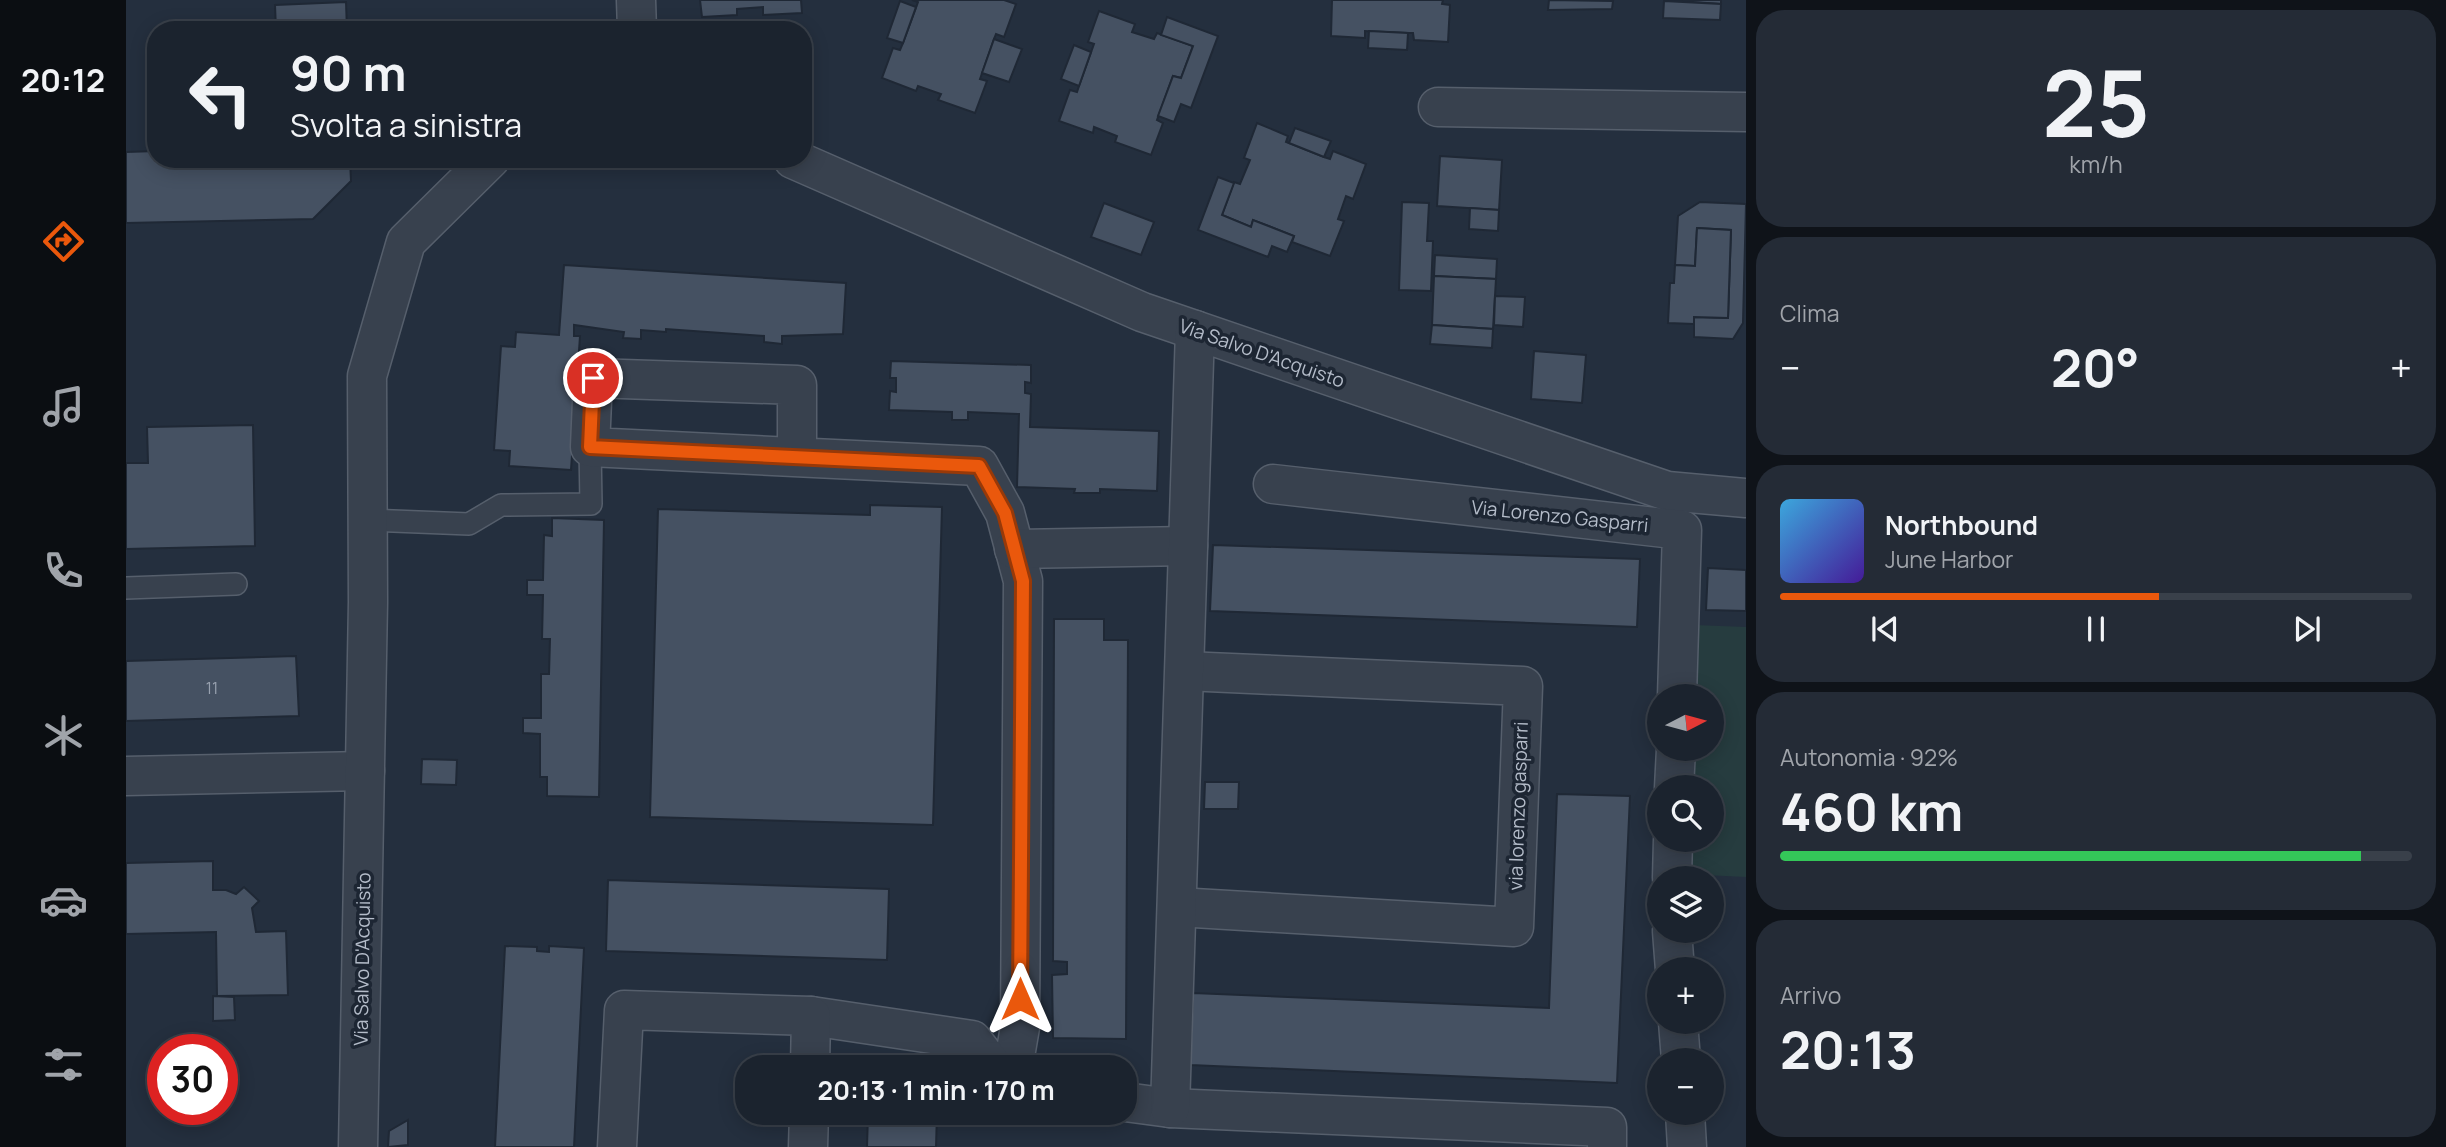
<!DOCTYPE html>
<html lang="it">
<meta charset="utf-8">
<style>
:root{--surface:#1b232e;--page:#242b36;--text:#f1f3f6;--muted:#a0a4aa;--line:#39404a;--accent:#ea580c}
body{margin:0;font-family:Manrope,sans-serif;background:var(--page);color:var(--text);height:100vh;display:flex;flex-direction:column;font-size:26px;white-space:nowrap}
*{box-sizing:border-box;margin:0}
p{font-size:23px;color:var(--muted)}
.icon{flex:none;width:38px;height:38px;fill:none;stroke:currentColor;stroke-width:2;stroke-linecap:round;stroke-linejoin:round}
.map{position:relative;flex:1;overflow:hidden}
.details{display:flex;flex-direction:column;gap:10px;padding:10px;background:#0f1319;width:700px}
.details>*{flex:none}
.guide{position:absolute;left:21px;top:21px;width:665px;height:147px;border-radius:28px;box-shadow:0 4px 18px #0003,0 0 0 2px var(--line);background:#1b232e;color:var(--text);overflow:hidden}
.needle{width:46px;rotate:84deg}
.controls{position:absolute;left:1521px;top:684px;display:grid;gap:14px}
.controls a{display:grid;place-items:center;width:77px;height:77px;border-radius:50%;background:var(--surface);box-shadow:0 4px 18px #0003,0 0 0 2px var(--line);font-size:35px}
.speed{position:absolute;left:21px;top:1034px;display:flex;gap:14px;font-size:35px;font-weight:700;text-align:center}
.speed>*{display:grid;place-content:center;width:91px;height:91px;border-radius:50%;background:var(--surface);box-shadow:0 4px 18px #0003,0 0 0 2px var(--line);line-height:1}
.speed .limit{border:10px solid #d22;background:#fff;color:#111}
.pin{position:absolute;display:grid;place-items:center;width:60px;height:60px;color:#fff;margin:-30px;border:4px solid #fff;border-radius:50%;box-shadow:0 2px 7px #0007}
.me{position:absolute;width:77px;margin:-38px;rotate:0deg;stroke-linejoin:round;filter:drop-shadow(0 0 5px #0008)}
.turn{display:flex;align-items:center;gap:24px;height:147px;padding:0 28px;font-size:32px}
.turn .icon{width:91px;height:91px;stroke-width:2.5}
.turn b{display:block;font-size:49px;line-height:60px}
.big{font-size:52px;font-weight:700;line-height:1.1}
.details .tile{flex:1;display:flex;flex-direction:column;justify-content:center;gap:10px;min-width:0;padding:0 24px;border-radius:28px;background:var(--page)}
.details .dial{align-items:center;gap:0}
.dial b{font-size:91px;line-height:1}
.song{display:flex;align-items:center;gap:21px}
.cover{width:84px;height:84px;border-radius:10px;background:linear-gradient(135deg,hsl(200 70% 55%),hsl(260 70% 35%))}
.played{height:7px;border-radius:4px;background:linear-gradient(90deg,var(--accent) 60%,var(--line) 60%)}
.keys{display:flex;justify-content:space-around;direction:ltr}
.heat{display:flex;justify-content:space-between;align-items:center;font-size:38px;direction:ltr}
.charge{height:10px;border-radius:5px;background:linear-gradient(90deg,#34c759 92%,var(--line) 0)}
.trip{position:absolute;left:609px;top:1055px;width:402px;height:70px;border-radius:28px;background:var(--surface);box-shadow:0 4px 18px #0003,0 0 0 2px var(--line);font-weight:700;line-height:70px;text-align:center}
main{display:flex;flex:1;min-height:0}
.menu{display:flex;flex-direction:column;width:126px;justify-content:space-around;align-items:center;background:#0b0e12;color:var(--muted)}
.menu .icon{width:49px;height:49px}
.menu .selected{color:var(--accent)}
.menu b{font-size:32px;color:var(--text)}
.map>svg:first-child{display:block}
.green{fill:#263c3f}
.building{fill:#455162;stroke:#1f2835;stroke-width:2}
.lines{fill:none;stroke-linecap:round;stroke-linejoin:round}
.service-casing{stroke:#565f6c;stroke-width:24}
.minor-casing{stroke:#565f6c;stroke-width:41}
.service{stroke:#38414e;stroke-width:21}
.minor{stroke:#38414e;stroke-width:38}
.route-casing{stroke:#983908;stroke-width:18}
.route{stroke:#ea580c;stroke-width:12}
.labels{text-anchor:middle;stroke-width:7;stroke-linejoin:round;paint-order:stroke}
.number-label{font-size:16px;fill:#98a1af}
.street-label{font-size:19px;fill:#b4bcc9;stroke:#1d2633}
</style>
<main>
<nav class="menu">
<b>20:12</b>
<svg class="icon selected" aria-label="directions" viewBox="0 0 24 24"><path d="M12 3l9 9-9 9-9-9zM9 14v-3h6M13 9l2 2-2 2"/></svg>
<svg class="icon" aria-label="music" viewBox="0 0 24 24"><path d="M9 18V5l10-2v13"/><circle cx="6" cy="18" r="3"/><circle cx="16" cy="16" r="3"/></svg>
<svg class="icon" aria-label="phone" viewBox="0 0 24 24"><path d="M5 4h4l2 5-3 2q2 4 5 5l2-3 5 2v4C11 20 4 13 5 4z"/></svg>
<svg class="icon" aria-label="climate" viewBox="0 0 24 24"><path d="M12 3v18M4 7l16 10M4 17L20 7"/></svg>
<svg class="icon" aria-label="car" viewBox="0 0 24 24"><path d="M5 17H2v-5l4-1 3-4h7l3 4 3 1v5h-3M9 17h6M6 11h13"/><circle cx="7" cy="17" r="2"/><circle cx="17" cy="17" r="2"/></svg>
<svg class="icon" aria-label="filters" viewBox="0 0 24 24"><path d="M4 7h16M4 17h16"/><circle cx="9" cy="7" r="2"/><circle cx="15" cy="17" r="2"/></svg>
</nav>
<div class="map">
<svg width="1620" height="1147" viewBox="0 0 1620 1147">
<rect width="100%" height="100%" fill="#242f3e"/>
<path class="green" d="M 1568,625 L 1620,627 L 1620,877 L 1557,874 L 1559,840 L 1586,840 L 1586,788 L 1561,787 L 1563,749 L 1586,749 L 1586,696 L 1565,696 Z"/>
<g class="building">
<path d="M 574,0 L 675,0 L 676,13 L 637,15 L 637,7 L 611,9 L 611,15 L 576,17 Z"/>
<path d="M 786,0 L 878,0 L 890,4 L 878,37 L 870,34 L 868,39 L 854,79 L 861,81 L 849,113 L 812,100 L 815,94 L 792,86 L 790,91 L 756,78 L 767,48 L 774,50 L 777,43 L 792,2 Z"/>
<path d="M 1206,0 L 1317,0 L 1316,4 L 1324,5 L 1322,42 L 1288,40 L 1287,33 L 1282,33 L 1239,31 L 1239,38 L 1205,36 Z"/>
<path d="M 1423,0 L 1487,1 L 1486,9 L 1422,10 Z"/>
<path d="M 1538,0 L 1595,0 L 1595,4 Z"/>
<path d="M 774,1 L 790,7 L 777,43 L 761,38 Z"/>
<path d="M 1538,1 L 1595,4 L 1594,20 L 1537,18 Z"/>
<path d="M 220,2 L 221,30 L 150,30 L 149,5 Z"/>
<path d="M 973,11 L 1009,24 L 1006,32 L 1028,39 L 1031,33 L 1067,46 L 1055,78 L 1047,76 L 1031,120 L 1037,123 L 1025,155 L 989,142 L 991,136 L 968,127 L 967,133 L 933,121 L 944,90 L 951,92 L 953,86 L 968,44 L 962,42 Z"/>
<path d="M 1041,17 L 1092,36 L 1065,108 L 1055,104 L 1048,122 L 1032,116 L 1047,76 L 1055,78 L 1067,46 L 1035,35 Z"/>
<path d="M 1243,31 L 1282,33 L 1281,50 L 1242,48 Z"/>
<path d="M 868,39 L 896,49 L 883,82 L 856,73 Z"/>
<path d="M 948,45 L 965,52 L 953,86 L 935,79 Z"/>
<path d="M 1131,123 L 1162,136 L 1160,142 L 1198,157 L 1204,159 L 1207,151 L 1240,164 L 1227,199 L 1220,196 L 1212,219 L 1218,221 L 1204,256 L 1166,242 L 1168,236 L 1127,220 L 1125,227 L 1096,215 L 1108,182 L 1114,184 L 1124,160 L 1118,158 Z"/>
<path d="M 1169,128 L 1205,141 L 1198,157 L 1163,143 Z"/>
<path d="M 30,151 L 30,159 L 224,159 L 225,181 L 187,219 L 0,223 L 0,152 Z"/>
<path d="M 1314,156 L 1376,160 L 1373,210 L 1311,206 Z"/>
<path d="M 1092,177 L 1108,183 L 1096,215 L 1125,227 L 1127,220 L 1168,236 L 1161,252 L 1146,246 L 1142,257 L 1072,230 Z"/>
<path d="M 1276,202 L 1303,203 L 1301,241 L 1307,241 L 1305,291 L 1273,290 Z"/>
<path d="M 1574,202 L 1620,204 L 1617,323 L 1607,339 L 1568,337 L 1568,317 L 1602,318 L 1605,230 L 1571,228 L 1569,266 L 1549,265 L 1552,216 Z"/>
<path d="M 978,203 L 1028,222 L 1015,255 L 965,237 Z"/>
<path d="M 1344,208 L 1373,210 L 1372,231 L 1343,229 Z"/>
<path d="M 1571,228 L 1605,230 L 1602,318 L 1568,317 L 1568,324 L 1542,323 L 1544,283 L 1548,283 L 1549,265 L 1569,266 Z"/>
<path d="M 1309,255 L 1371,259 L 1370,279 L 1308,276 Z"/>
<path d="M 438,265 L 720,283 L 717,334 L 656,336 L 656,344 L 638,342 L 638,336 L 540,329 L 540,332 L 515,330 L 515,339 L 497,338 L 498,332 L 448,325 L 448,336 L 454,336 L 445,470 L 383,466 L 384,451 L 368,450 L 375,346 L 389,347 L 390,332 L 433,335 Z"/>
<path d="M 1308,276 L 1370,279 L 1367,329 L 1306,325 Z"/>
<path d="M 1369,296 L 1399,297 L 1397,327 L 1368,325 Z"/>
<path d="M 1306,325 L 1367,329 L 1366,348 L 1304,344 Z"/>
<path d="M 1408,351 L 1460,355 L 1456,403 L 1405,399 Z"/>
<path d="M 765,361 L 905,365 L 905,383 L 899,382 L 899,393 L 905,394 L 904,427 L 1033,431 L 1031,491 L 974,489 L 974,493 L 948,493 L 949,489 L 891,487 L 893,414 L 842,412 L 842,420 L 826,420 L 826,412 L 763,410 L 764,391 L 770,392 L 770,378 L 764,378 Z"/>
<path d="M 127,425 L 129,546 L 0,549 L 0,463 L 22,463 L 21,427 Z"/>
<path d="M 744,505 L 816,507 L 807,825 L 524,817 L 532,509 L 744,515 Z"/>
<path d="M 426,518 L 478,520 L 473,797 L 421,796 L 421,777 L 414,777 L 414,734 L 397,733 L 397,718 L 415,718 L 415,674 L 423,674 L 424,639 L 416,639 L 417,595 L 401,595 L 401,580 L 417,580 L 418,535 L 426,536 Z"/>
<path d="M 1087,545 L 1514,559 L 1511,627 L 1084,611 Z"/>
<path d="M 1582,568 L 1620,570 L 1620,611 L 1580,610 Z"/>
<path d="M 928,619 L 978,619 L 978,640 L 1002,640 L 1000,1039 L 927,1038 L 926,975 L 941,974 L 941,962 L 927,961 Z"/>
<path d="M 170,656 L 173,716 L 0,721 L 0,661 Z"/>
<path d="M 296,759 L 331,760 L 330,785 L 295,784 Z"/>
<path d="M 1079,782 L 1113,782 L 1112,809 L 1078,809 Z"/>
<path d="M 1431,794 L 1504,796 L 1491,1083 L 1064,1065 L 1067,993 L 1423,1008 Z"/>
<path d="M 87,861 L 87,890 L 100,890 L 110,894 L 118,887 L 133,901 L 126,908 L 130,932 L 160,931 L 162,995 L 91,996 L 90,932 L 0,934 L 0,863 Z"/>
<path d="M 482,880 L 763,889 L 761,960 L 480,951 Z"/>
<path d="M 379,946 L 411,947 L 411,951 L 423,952 L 423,946 L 458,948 L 448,1147 L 369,1147 Z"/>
<path d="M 87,996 L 108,997 L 109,1020 L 87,1021 Z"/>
<path d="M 743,1057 L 812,1059 L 812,1068 L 743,1068 Z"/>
<path d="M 742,1113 L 811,1113 L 810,1147 L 741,1147 Z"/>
<path d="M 282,1120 L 282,1145 L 262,1147 L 263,1131 Z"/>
</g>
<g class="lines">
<g class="service-casing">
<g id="service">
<path d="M 242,520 L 343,524 L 375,505 L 465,504 L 464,447"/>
<path d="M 0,588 L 110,584"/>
</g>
</g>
<g class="minor-casing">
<g id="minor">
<path d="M 510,0 L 511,30"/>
<path d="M 1312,107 L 1620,112"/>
<path d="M 667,159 L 1016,312 L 1541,491 L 1620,498"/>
<path d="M 671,456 L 671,385 L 467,378 L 464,447 L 853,466 L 879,513 L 897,581 L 894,1027 L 887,1068"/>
<path d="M 1147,484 L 1556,530 L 1551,696"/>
<path d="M 888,549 L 1062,546"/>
<path d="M 0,776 L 239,771"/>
<path d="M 1548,788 L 1550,749"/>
<path d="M 1546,878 L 1547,840"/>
<path d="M 1051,907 L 1388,927 L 1397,686 L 1059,671"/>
<path d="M 1546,931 L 1549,970"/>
<path d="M 685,1016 L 846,1040 L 868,1068"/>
<path d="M 1552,1022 L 1555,1060"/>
<path d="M 999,1102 L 1044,1108 L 1481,1127 L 1481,1147"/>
<path d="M 1044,1108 L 1069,330"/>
<path d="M 1559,1113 L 1561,1147"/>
<path d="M 232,1147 L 242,602 L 241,376 L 280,242 L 364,159"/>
<path d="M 491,1147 L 498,1010 L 685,1016 L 684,1068"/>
<path d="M 682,1147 L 683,1113"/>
</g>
</g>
<use href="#service" class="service"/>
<use href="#minor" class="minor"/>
</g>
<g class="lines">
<g class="route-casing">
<path id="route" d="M 467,378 L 464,447 L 853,466 L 879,513 L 897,581 L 894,999"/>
</g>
<use href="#route" class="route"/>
</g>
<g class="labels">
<g class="number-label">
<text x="86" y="694">11</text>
</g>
<g class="street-label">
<text transform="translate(1136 353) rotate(19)" y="7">Via Salvo D'Acquisto</text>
<text transform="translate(1434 516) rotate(6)" y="7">Via Lorenzo Gasparri</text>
<text transform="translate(1392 806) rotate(-88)" y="7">via lorenzo gasparri</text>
<text transform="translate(236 959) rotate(-89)" y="7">Via Salvo D'Acquisto</text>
</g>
</g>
</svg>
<div class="controls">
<a><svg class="needle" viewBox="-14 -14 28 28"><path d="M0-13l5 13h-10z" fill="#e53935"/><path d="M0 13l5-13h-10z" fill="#a0a4aa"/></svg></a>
<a><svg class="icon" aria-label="search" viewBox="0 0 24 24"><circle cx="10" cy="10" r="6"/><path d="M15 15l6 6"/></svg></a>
<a><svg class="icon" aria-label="layers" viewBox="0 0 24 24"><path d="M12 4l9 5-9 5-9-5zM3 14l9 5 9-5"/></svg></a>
<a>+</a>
<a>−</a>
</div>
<div class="speed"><div class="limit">30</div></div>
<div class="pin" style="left:467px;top:378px;background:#d93025"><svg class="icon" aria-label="arrive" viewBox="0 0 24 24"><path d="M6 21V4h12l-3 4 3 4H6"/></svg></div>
<svg class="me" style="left:894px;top:999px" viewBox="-20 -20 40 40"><path d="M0-17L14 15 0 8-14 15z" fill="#ea580c" stroke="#fff" stroke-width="4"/></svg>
<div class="trip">20:13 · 1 min · 170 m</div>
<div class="guide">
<div class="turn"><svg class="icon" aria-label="left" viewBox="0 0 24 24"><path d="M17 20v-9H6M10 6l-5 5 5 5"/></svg><div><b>90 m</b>Svolta a sinistra</div></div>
</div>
</div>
<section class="details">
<div class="tile dial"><b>25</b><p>km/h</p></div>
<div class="tile"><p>Clima</p>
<div class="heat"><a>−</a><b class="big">20°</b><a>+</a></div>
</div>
<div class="tile">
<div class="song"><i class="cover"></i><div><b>Northbound</b><p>June Harbor</p></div></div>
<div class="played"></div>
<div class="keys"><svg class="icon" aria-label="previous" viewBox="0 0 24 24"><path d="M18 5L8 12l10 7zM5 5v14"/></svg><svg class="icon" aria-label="pause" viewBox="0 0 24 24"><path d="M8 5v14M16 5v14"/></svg><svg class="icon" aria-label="next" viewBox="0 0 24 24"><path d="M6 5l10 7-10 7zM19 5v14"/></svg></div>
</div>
<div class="tile"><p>Autonomia · 92%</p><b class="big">460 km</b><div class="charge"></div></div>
<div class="tile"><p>Arrivo</p><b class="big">20:13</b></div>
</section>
</main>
